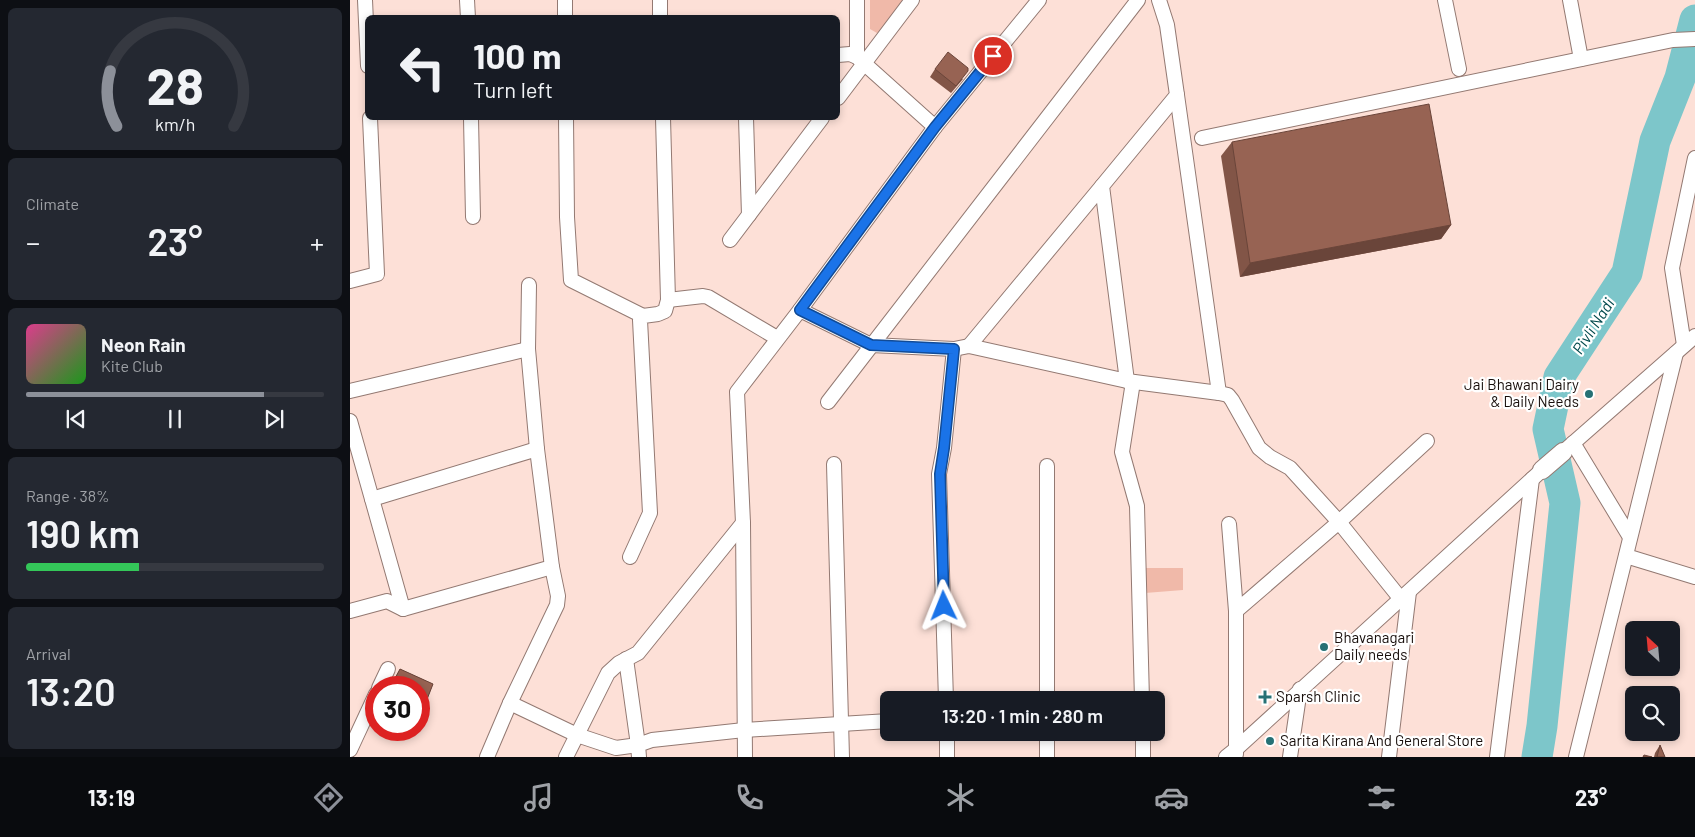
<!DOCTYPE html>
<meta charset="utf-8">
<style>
:root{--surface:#171b24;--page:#242831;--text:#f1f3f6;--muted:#9ea1a6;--line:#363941;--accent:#8c9099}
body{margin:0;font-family:Barlow,sans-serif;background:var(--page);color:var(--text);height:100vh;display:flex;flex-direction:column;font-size:19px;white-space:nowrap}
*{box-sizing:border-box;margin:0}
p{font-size:16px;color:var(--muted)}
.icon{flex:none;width:28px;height:28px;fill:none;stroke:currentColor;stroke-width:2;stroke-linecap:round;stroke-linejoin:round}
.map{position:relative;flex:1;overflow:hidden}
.side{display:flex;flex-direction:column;gap:8px;padding:8px;background:#0d0f14;width:350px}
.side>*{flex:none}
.hud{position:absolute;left:15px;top:15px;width:475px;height:105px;border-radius:8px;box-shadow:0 2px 8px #0003;background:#171b24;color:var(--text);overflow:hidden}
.needle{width:32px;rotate:334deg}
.buttons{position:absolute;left:1275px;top:621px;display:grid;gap:10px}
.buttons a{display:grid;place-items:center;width:55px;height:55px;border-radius:8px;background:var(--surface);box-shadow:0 2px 8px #0003;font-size:25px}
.speed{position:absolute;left:15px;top:676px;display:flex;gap:10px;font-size:25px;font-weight:700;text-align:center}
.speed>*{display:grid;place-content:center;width:65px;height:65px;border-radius:50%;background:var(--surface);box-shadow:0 2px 8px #0003;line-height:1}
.speed .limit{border:8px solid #d22;background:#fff;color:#111}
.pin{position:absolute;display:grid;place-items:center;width:42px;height:42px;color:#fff;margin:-21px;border:2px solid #fff;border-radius:50%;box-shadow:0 1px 5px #0007}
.me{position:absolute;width:55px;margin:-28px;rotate:358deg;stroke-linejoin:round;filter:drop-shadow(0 0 4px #0008)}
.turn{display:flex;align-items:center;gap:18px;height:105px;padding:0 25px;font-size:22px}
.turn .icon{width:65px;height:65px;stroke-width:2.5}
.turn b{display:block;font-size:35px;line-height:42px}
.big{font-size:38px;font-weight:600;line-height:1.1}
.side .tile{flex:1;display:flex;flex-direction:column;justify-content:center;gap:8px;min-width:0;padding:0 18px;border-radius:8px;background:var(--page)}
.side .dial{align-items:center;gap:0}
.dial svg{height:130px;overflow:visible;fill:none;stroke:var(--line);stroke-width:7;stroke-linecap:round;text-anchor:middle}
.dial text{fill:var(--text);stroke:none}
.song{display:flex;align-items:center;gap:15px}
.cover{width:60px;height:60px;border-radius:8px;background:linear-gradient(135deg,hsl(330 70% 55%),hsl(120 70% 35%))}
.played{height:5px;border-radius:2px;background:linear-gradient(90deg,var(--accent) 80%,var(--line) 80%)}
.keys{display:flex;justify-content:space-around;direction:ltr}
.heat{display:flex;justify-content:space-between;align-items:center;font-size:28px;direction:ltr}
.charge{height:8px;border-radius:4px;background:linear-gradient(90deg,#34c759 38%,var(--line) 0)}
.trip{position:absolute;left:530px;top:691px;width:285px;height:50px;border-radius:8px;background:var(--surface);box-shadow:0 2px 8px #0003;font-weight:600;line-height:50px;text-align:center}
.menu{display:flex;height:80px;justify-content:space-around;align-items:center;background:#090b0e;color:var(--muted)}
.menu .icon{width:35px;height:35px}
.menu .selected{color:var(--accent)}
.menu b{font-size:22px;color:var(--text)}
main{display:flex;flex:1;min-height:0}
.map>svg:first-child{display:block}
.green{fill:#f0b9a9}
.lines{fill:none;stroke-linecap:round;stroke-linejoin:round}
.river{stroke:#7dc6ca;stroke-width:31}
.minor-casing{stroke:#937972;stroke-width:16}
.tertiary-casing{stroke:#937972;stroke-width:20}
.minor{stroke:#fff;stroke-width:14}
.tertiary{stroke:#fff;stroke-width:18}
.wall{fill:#825547}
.shaded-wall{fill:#6a453a}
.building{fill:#976353;stroke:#6a453a}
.route-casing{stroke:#114b97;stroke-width:12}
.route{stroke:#1a73e8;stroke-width:9}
.poi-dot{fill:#267175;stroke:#fff;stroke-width:2}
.labels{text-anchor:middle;stroke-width:4.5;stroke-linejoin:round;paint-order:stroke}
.poi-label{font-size:15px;fill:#170e0b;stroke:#fff;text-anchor:start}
.water-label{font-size:16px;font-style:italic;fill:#02494c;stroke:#fff}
</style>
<main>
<section class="side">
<div class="tile dial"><svg viewBox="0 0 100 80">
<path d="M14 69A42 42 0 1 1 86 69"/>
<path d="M14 69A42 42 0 0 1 10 35" stroke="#8c9099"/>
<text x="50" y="56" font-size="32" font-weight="700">28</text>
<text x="50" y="72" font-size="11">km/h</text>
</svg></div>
<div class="tile"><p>Climate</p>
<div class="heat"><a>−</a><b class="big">23°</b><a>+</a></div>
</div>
<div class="tile">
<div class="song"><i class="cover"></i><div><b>Neon Rain</b><p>Kite Club</p></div></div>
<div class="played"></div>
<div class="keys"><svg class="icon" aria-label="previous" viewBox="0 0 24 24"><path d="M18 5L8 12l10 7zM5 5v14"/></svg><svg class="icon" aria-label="pause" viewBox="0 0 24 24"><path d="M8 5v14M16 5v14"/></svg><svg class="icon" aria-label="next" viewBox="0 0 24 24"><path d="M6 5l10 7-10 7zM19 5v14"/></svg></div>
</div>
<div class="tile"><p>Range · 38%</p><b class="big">190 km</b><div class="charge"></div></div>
<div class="tile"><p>Arrival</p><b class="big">13:20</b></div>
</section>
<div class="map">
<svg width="1345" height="757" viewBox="0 0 1345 757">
<rect width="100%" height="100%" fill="#fde0d7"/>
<g class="green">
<path d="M 520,0 L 554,0 L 535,26 L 527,33 L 520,29 Z"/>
<path d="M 794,568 L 833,568 L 833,590 L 795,593 Z"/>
</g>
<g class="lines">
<path class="river" d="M 1187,757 L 1192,726 L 1215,503 L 1198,429 L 1209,377 L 1277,273 L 1305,141 L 1330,78 L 1345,20"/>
<g class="minor-casing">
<g id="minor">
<path d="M 15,0 L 18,66"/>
<path d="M 117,0 L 118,18"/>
<path d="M 215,0 L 215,18"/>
<path d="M 310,0 L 310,18"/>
<path d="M 1095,0 L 1109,69"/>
<path d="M 1220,0 L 1231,59"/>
<path d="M 507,57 L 507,0"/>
<path d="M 827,95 L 869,393"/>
<path d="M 488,98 L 562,0"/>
<path d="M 121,118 L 123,217"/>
<path d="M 216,118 L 217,217 L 221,280 L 293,316"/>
<path d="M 396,118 L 399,215"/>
<path d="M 585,127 L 689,0"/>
<path d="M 852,138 L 1323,40 L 1345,39"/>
<path d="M 380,240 L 472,118"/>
<path d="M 0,281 L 27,274 L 20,118"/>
<path d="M 318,300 L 353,296 L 358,297 L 427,338"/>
<path d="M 450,310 L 585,127 L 507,57 L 500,54 L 488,55"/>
<path d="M 1334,345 L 1322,268 L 1345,158"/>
<path d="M 619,346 L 752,186"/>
<path d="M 777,381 L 869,393 L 878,395 L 882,400 L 909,448 L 920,457 L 940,468 L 989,522 L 1050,598"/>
<path d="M 783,382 L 772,452 L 787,506 L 792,700"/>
<path d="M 0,391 L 178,349"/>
<path d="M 478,402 L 788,0"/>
<path d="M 0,421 L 53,609"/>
<path d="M 1223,443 L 1280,537"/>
<path d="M 1213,452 L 1345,336"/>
<path d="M 484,464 L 492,757"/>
<path d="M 697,466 L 697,700"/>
<path d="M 22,499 L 187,449"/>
<path d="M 879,524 L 886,611"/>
<path d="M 1276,556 L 1345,577"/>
<path d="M 280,557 L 300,513 L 290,320 L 293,316 L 308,314 L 315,311 L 318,300 L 313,118"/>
<path d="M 0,611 L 37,601 L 53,609 L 202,567"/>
<path d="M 29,688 L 38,669"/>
<path d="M 596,700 L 589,474 L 594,448 L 604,349"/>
<path d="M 160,703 L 227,735 L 266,748 L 288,745 L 276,659"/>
<path d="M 597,732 L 597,757"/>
<path d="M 697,732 L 697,757"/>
<path d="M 793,732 L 793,757"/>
<path d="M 0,750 L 26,694"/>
<path d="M 886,754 L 886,611 L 989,522 L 1077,441"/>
<path d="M 137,757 L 160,703 L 207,605 L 208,596 L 202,567 L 187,449 L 178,349 L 179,285"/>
<path d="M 216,757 L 258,673 L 269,663 L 288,653 L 393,523"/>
<path d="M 289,757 L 288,745 L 302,740 L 394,730 L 539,721"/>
<path d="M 395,757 L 393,523 L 387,392 L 450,310 L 521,345 L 604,349 L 619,346 L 777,381 L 752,186 L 827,95 L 817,25 L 809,0"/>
<path d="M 876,757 L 886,749 L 1192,470"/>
<path d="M 940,757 L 950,689"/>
<path d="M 1039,757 L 1059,592"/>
<path d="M 1147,757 L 1182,479"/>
<path d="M 1226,757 L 1326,353"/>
</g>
</g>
<g class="tertiary-casing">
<path id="tertiary" d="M 1192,470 L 1213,452"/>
</g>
<use href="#minor" class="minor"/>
<use href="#tertiary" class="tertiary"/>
</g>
<g class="wall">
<path d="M 585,69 L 613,79 L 601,93 L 580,77 Z"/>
<path d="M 882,142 L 1101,225 L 1091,239 L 890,277 L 871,156 Z"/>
<path d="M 50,669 L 83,684 L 74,707 L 69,714 L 69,688 L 39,688 Z"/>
<path d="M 1310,745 L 1315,757 L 1304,757 L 1305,753 Z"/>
</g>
<g class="shaded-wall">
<path d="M 1101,225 L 1091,239 L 890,277 L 900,263 Z"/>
<path d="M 69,705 L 74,707 L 69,714 Z"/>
</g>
<g class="building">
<path d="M 598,52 L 618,68 L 618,71 L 606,86 L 585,69 Z"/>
<path d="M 1079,104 L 1101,225 L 900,263 L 882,142 Z"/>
<path d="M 50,669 L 83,684 L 74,707 L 69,705 L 69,688 L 40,688 Z"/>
<path d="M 1310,745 L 1315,757 L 1307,757 Z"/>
<path d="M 1294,755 L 1302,757 L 1293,757 Z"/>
</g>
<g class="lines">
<g class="route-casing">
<path id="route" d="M 594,606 L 590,474 L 594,448 L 604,349 L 521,345 L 450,310 L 585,127 L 643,56"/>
</g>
<use href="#route" class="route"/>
</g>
<g class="poi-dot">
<circle cx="1239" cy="394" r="5"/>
<circle cx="974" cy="647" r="5"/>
<path d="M912.5 689.5h5v5h5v5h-5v5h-5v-5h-5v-5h5z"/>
<circle cx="920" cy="741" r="5"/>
</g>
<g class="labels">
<g class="poi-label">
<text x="1229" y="390" text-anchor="end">Jai Bhawani Dairy<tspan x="1229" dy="17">&amp; Daily Needs</tspan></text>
<text x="984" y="643">Bhavanagari<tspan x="984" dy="17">Daily needs</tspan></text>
<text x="926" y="702">Sparsh Clinic</text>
<text x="930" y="746">Sarita Kirana And General Store</text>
</g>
<g class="water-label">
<text transform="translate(1243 326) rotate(-57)" y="6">Pivli Nadi</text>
</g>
</g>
</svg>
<div class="buttons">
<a><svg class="needle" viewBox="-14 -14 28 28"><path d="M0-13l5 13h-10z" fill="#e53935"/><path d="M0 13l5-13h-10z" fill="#9ea1a6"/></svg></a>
<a><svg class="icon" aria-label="search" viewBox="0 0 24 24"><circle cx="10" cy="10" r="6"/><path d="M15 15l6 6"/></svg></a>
</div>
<div class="speed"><div class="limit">30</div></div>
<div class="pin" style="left:643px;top:56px;background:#d93025"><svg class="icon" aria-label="arrive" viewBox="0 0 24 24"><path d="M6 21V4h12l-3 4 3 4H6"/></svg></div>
<svg class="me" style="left:594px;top:606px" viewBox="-20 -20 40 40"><path d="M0-17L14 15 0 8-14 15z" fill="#1a73e8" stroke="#fff" stroke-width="4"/></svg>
<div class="trip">13:20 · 1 min · 280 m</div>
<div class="hud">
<div class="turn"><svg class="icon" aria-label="left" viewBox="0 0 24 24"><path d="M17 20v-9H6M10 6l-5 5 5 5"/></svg><div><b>100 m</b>Turn left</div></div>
</div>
</div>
</main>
<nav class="menu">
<b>13:19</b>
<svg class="icon selected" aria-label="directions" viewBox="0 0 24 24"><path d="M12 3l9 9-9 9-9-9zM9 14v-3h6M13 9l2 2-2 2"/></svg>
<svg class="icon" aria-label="music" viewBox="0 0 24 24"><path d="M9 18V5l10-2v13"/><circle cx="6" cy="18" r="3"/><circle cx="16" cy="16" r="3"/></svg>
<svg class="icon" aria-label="phone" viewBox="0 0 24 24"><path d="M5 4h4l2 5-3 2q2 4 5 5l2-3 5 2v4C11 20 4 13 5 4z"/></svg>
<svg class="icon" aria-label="climate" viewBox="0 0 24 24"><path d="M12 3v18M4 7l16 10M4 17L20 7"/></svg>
<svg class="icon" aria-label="car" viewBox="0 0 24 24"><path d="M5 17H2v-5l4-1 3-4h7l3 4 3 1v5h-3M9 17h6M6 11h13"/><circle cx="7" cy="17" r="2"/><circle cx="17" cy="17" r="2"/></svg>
<svg class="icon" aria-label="filters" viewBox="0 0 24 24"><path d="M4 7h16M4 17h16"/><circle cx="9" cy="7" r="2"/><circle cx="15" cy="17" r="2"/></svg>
<b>23°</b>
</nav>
